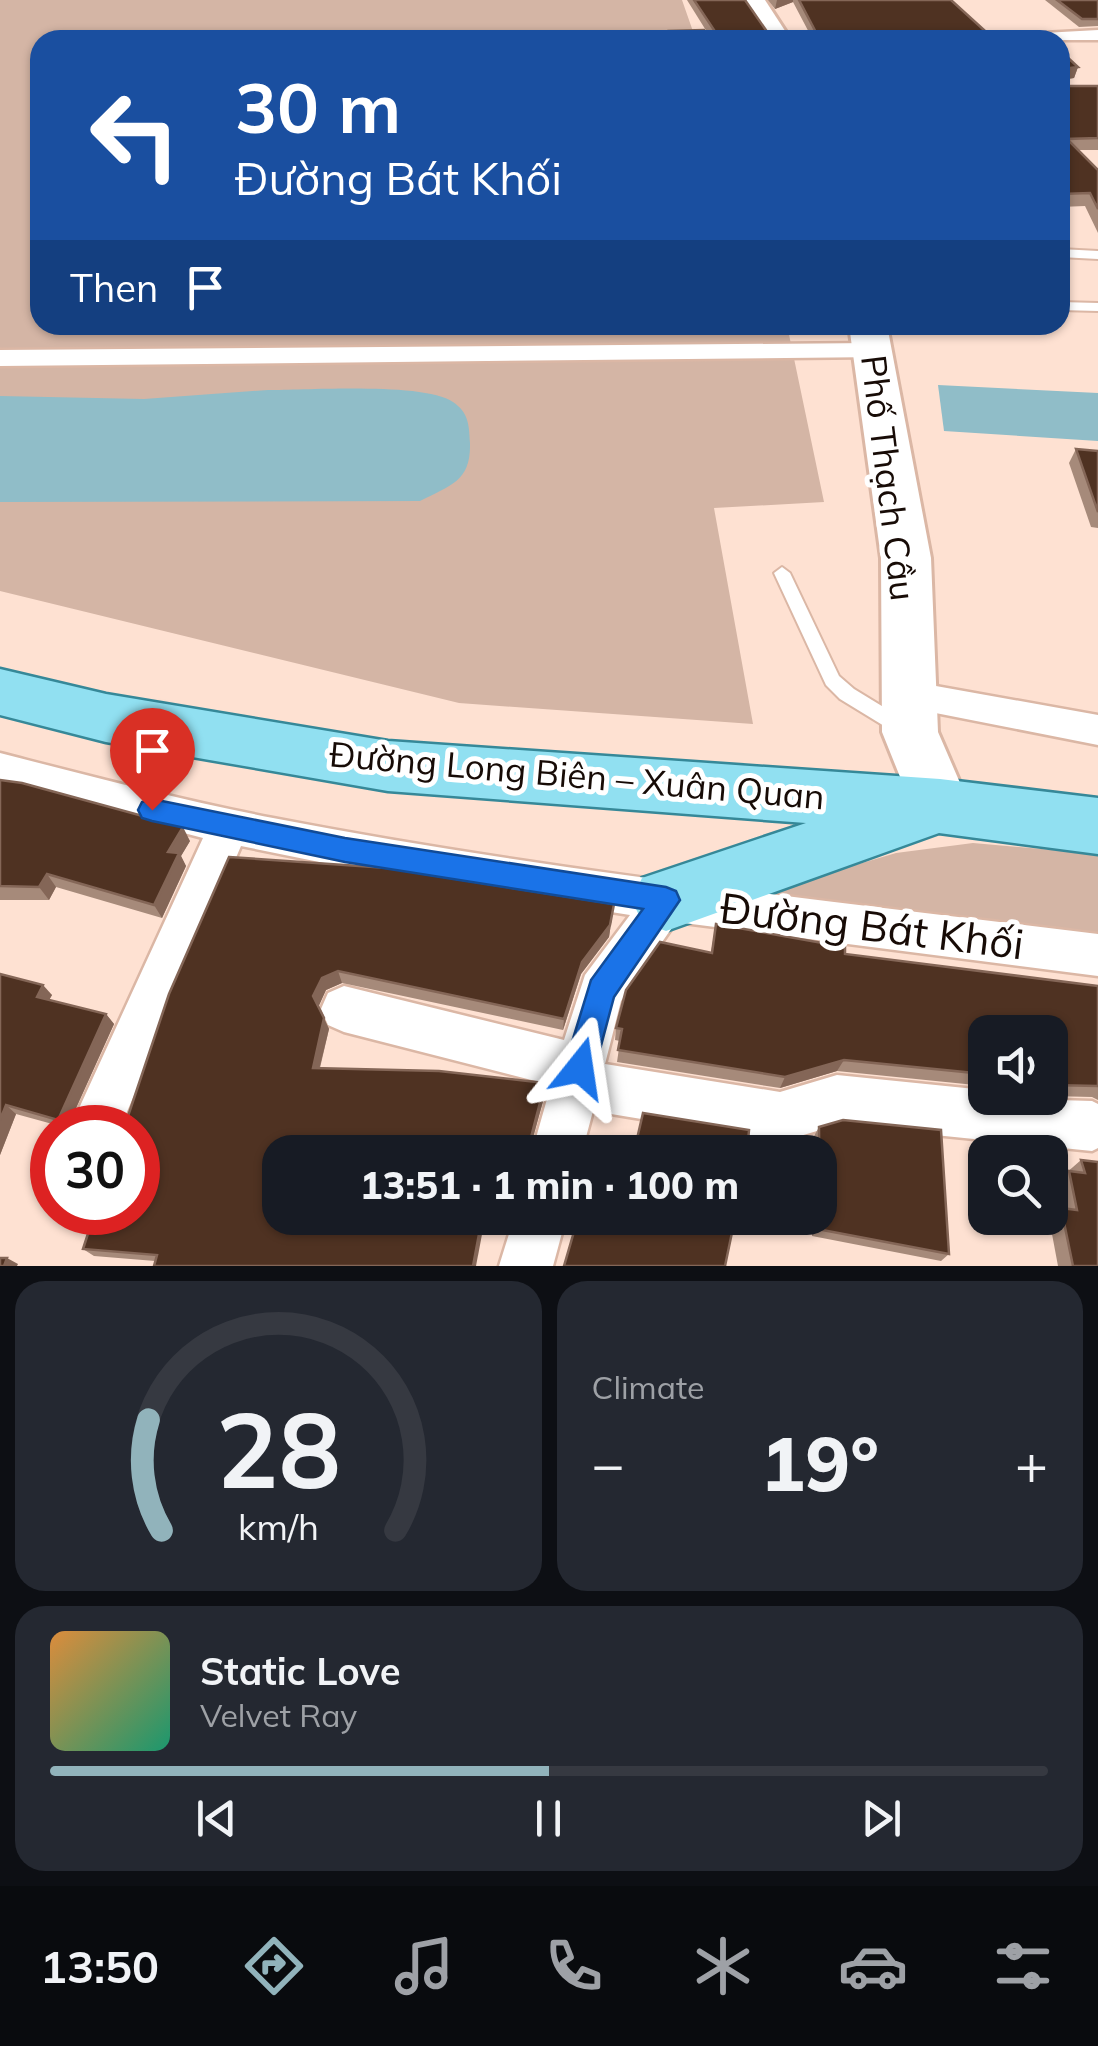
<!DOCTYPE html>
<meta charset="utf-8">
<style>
:root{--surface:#171b24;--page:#242831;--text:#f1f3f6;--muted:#9ea1a6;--line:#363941;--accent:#91b3bb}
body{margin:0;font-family:Mulish,sans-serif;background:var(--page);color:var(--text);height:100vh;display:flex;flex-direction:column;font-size:38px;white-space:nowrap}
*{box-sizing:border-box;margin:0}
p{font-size:32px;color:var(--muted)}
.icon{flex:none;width:55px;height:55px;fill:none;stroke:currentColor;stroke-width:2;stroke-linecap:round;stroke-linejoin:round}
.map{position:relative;height:1266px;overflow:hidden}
.panel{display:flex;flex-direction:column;gap:15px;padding:15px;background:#0d0f14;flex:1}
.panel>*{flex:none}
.banner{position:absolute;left:30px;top:30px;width:1040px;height:305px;border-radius:30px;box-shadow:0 2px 8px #0004;background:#1a4fa0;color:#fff;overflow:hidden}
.buttons{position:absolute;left:968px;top:1015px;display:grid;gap:20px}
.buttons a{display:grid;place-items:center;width:100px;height:100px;border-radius:20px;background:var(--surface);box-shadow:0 2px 8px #0004;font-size:50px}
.speed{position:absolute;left:30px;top:1105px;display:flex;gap:20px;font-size:50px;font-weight:700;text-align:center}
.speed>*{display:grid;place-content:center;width:130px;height:130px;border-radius:50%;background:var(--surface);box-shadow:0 2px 8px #0004;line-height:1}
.speed .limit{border:15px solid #d22;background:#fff;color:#111}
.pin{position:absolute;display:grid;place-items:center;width:85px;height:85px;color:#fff;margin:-102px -42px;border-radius:50% 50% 50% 0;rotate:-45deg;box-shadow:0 0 10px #0007}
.pin .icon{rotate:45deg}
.me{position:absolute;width:110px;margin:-55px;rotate:15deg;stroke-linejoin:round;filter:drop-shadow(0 0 8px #0008)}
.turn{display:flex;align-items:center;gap:35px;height:210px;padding:0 40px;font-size:45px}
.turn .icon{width:130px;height:130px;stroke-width:2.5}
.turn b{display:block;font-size:70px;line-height:85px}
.then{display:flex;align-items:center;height:95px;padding:0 40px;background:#0003;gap:20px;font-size:38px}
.big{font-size:75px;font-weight:800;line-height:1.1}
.panel .tile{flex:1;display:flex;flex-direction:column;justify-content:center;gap:15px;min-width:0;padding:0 35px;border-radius:30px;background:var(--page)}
.panel .dial{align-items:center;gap:0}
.dial svg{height:260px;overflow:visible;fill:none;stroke:var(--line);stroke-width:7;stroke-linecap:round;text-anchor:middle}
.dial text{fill:var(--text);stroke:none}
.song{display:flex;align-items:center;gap:30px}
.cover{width:120px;height:120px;border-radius:15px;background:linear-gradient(135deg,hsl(30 70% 55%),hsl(160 70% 35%))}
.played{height:10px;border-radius:5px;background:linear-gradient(90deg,var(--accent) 50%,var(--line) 50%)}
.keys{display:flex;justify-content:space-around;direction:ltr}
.heat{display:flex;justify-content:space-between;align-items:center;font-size:55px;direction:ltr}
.panel .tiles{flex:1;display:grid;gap:15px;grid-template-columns:1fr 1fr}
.tile:last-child{grid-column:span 2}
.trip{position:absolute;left:262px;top:1135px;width:575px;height:100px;border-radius:30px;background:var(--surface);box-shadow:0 2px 8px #0004;font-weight:800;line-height:100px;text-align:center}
.dock{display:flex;height:160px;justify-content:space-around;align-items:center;background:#090b0e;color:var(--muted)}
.dock .icon{width:70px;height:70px}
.dock .current{color:var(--accent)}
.dock b{font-size:45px;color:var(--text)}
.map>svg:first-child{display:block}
.green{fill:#d4b5a5}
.water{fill:#90bdc8}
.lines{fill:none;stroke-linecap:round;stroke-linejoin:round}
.lane-casing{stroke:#dbb7a5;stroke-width:4}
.street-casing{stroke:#dbb7a5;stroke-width:5}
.secondary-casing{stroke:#dbb7a5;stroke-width:6}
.primary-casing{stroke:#368898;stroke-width:5}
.lane{fill:#fff;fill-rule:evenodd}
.street{fill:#fff;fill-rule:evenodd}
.secondary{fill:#fff;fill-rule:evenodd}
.primary{fill:#91e0f1;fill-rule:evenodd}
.wall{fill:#a68a7a}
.shaded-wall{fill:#846657}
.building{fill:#4f3222;stroke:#846657;stroke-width:2.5}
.route{fill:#1a73e8;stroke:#114b97;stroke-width:2.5}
.labels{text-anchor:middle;stroke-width:10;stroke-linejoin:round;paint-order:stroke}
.street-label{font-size:35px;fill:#170b06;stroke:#fff}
.near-street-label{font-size:42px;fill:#170b06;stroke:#fff}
</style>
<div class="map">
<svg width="1098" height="1266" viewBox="0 0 1098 1266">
<rect width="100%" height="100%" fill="#fee1d2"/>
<g class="green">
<path d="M 0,0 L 682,0 L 696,40 L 40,40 L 40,325 L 787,325 L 824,502 L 714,508 L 753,724 L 459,703 L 0,591 Z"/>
<path d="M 973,843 L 1098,854 L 1098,944 L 731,902 L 896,853 Z"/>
</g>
<g class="water">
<path d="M 938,385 L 1098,393 L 1098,441 L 944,431 Z"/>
<path d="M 268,390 C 307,390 425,382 453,402 C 469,413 469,425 470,443 C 471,481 451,485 420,501 L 0,502 L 0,396 L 144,399 Z"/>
</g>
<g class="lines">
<g class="lane-casing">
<g id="lane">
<path d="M 1060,249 L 1098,251 L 1098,259 L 1060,257 Z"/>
<path d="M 1060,302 L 1098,303 L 1098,311 L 1060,310 Z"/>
<path d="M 782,567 L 790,573 L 839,676 L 854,689 L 908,722 L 910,727 L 908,732 L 901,735 L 894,732 L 840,699 L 826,685 L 774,573 Z"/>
</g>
</g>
<g class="street-casing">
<g id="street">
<path d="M 1098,30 L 1098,40 L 996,40 L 1005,35 Z"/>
<path d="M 872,343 L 885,351 L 881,357 L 0,366 L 0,350 Z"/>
<path d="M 908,681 L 1098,715 L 1098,745 L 895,705 L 890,695 L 895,685 Z"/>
<path d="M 0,753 C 90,776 181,800 273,818 C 546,871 822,900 1098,934 L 1098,976 L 676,922 L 621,1001 L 605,1064 L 780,1092 L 837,1075 L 985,1090 L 985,1098 L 1092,1101 L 1098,1104 L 1098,1148 L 1092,1151 L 837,1125 L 780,1142 L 593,1111 L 582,1152 L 532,1152 L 551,1085 L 344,1032 L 328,1025 L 321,1009 L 328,993 L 344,986 L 564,1040 L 585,975 L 630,915 L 408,880 L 241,846 L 120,1128 L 70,1128 L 203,838 L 0,785 Z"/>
<path d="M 514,1218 L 566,1218 L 553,1266 L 499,1266 Z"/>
</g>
</g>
<g class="secondary-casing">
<g id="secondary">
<path d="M 741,0 L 765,0 L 791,40 L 765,40 Z"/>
<path d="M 849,325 L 887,325 L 931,558 L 938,732 L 970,806 L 961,824 L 940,832 L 919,824 L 882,732 L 881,558 Z"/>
</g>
</g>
<g class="primary-casing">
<path id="primary" d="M 0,669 L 106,694 L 388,741 L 940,779 L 1098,798 L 1098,854 L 939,833 L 666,931 L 642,922 L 632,900 L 642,878 L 806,823 L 388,791 L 106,742 L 0,715 Z"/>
</g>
<use href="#lane" class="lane"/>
<use href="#street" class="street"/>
<use href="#secondary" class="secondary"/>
<use href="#primary" class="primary"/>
</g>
<g class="wall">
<path d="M 687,0 L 745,0 L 770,36 L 769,40 L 712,40 Z"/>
<path d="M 768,0 L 951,0 L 995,40 L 813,40 L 793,2 L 775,9 Z"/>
<path d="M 1045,0 L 1098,0 L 1098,26 L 1079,27 Z"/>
<path d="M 1060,55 L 1078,67 L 1074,78 L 1061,80 L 1061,86 L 1098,86 L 1098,150 L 1078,150 L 1098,170 L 1098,233 L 1085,206 L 1060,207 Z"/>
<path d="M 1076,449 L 1098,451 L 1098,528 L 1091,527 L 1069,463 Z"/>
<path d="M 0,780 L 190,841 L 181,856 L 186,866 L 162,918 L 56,887 L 49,900 L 0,900 Z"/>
<path d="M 614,904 L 609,937 L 581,974 L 563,1030 L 342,983 L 326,990 L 318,1006 L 329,1029 L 320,1068 L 545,1094 L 531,1145 L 280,1218 L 493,1218 L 492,1225 L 484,1224 L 155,1261 L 94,1256 L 83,1249 L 169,994 Z"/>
<path d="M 716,924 L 845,954 L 1098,986 L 1098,1100 L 1092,1097 L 1050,1096 L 1050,1032 L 985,1032 L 985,1086 L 837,1071 L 780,1088 L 617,1062 L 620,1041 L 615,1040 L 616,1028 L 711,952 Z"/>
<path d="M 0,974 L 52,995 L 49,1000 L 106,1014 L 114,1024 L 67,1128 L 16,1114 L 0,1155 Z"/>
<path d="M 819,1127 L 949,1254 L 941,1261 L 812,1236 L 812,1218 L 820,1218 L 820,1152 L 813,1152 L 814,1136 Z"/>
<path d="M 1081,1160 L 1098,1162 L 1098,1266 L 1058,1266 L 1049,1218 L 1062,1208 L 1057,1181 Z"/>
</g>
<g class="shaded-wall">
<path d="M 777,0 L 793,0 L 793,2 L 775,9 Z"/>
<path d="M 1078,67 L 1074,78 L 1060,80 L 1061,69 Z"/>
<path d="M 183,827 L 190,841 L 181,856 L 186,866 L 162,918 L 154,905 L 168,852 Z"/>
<path d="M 47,874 L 56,887 L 49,900 L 39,887 Z"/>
<path d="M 614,904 L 609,937 L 581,974 L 563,1030 L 564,1019 L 582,962 Z"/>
<path d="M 338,971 L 342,983 L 326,990 L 318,1008 L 313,996 L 322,978 Z"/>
<path d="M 43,985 L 52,995 L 45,1007 L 37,997 Z"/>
<path d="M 106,1014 L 114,1024 L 67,1128 L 58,1120 Z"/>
<path d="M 324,1018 L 329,1029 L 317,1078 L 313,1068 Z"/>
<path d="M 844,1060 L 837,1071 L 780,1088 L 785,1077 Z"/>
<path d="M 545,1083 L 545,1094 L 529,1152 L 529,1145 Z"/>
<path d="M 6,1105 L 16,1114 L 0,1155 L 0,1120 Z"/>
<path d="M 483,1218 L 484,1224 L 476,1266 L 473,1266 Z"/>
<path d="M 7,1258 L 18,1264 L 17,1266 L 4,1266 Z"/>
</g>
<g class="building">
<path d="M 694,0 L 745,0 L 770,36 L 720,39 Z"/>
<path d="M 799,0 L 951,0 L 995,40 L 820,40 Z"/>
<path d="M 1057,0 L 1098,0 L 1098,19 L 1082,19 Z"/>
<path d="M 704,30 L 709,40 L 672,40 L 669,31 Z"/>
<path d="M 1060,55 L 1065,55 L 1078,67 L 1061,69 L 1061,86 L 1098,86 L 1098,138 L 1067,139 L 1098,170 L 1098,209 L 1090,193 L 1060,194 Z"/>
<path d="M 1076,449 L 1098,451 L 1098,512 Z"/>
<path d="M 0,780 L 22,783 L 183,827 L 168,852 L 179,853 L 154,905 L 47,874 L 39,887 L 0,886 Z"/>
<path d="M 229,857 L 388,868 L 614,904 L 610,925 L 582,962 L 564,1019 L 338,971 L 322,978 L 313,996 L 324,1018 L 313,1068 L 439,1071 L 545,1083 L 529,1145 L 546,1146 L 546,1152 L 280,1152 L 280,1218 L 482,1218 L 473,1266 L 154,1266 L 157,1255 L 83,1249 L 95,1212 L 138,1212 L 138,1128 L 124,1128 L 169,994 Z"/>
<path d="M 716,924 L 845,947 L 845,954 L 1098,986 L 1098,1086 L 1050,1085 L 1050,1032 L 985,1032 L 985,1074 L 844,1060 L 785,1077 L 618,1050 L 622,1029 L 616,1028 L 626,990 L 660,942 L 712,953 Z"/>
<path d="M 0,974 L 43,985 L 37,997 L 106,1014 L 58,1120 L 6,1105 L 0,1120 Z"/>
<path d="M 643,1113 L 749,1130 L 747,1152 L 634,1152 Z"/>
<path d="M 843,1120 L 941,1130 L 949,1254 L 817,1229 L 818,1218 L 820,1218 L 819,1127 Z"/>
<path d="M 1081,1160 L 1098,1162 L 1098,1266 L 1073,1266 L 1061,1208 L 1077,1210 L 1069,1171 L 1085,1173 Z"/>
<path d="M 578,1218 L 735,1218 L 725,1266 L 564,1266 Z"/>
<path d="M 0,1258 L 7,1258 L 4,1266 L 0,1266 Z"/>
</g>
<path class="route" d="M 152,799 L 345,838 L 666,887 L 676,891 L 680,900 L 614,997 L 595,1068 L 591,1079 L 580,1084 L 569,1079 L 564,1068 L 591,980 L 643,909 L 345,862 L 152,821 L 142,818 L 138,810 L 142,802 Z"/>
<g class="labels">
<g class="street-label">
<text transform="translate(888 478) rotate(83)" y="12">Phố Thạch Cầu</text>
<text transform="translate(577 776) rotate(5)" y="12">Đường Long Biên – Xuân Quan</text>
</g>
<g class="near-street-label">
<text transform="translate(872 926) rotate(7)" y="15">Đường Bát Khối</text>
</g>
</g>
</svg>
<div class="buttons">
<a><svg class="icon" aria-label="sound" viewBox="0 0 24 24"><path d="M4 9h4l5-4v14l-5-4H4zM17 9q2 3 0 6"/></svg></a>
<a><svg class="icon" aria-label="search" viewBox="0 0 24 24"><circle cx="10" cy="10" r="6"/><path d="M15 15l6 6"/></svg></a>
</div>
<div class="speed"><div class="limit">30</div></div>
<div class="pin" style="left:152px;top:810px;background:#d93025"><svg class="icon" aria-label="arrive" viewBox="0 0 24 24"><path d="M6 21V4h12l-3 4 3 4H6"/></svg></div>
<svg class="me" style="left:580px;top:1068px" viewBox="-20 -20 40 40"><path d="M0-17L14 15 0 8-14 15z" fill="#1a73e8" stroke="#fff" stroke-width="4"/></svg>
<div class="trip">13:51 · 1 min · 100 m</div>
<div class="banner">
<div class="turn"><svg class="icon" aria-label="left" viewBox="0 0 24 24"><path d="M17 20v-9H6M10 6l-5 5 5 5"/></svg><div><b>30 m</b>Đường Bát Khối</div></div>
<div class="then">Then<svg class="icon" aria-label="arrive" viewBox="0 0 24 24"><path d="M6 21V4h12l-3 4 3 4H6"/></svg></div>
</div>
</div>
<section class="panel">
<div class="tiles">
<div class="tile dial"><svg viewBox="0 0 100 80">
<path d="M14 69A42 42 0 1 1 86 69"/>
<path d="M14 69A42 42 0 0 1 10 35" stroke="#91b3bb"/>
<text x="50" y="56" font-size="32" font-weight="700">28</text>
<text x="50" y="72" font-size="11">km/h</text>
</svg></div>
<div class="tile"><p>Climate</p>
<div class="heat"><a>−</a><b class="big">19°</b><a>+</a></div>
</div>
<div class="tile">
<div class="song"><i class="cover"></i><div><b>Static Love</b><p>Velvet Ray</p></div></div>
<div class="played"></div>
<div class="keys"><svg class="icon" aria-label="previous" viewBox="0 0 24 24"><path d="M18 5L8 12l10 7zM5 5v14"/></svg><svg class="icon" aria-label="pause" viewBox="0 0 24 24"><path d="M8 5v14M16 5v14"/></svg><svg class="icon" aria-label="next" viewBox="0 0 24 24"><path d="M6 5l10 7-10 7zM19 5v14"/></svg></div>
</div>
</div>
</section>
<nav class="dock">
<b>13:50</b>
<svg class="icon current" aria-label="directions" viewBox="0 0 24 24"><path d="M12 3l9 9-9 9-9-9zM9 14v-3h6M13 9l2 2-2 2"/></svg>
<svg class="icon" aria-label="music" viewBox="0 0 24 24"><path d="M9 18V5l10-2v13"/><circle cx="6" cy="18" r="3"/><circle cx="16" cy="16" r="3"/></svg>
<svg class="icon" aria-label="phone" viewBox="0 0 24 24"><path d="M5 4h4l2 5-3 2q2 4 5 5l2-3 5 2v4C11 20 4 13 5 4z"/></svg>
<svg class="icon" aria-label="climate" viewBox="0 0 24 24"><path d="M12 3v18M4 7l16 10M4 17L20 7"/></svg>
<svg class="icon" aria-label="car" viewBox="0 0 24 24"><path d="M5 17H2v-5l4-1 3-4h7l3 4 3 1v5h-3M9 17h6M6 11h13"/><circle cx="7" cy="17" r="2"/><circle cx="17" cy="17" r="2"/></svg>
<svg class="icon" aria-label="filters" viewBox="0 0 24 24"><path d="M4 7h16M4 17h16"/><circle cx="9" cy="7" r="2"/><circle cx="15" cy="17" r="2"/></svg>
</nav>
